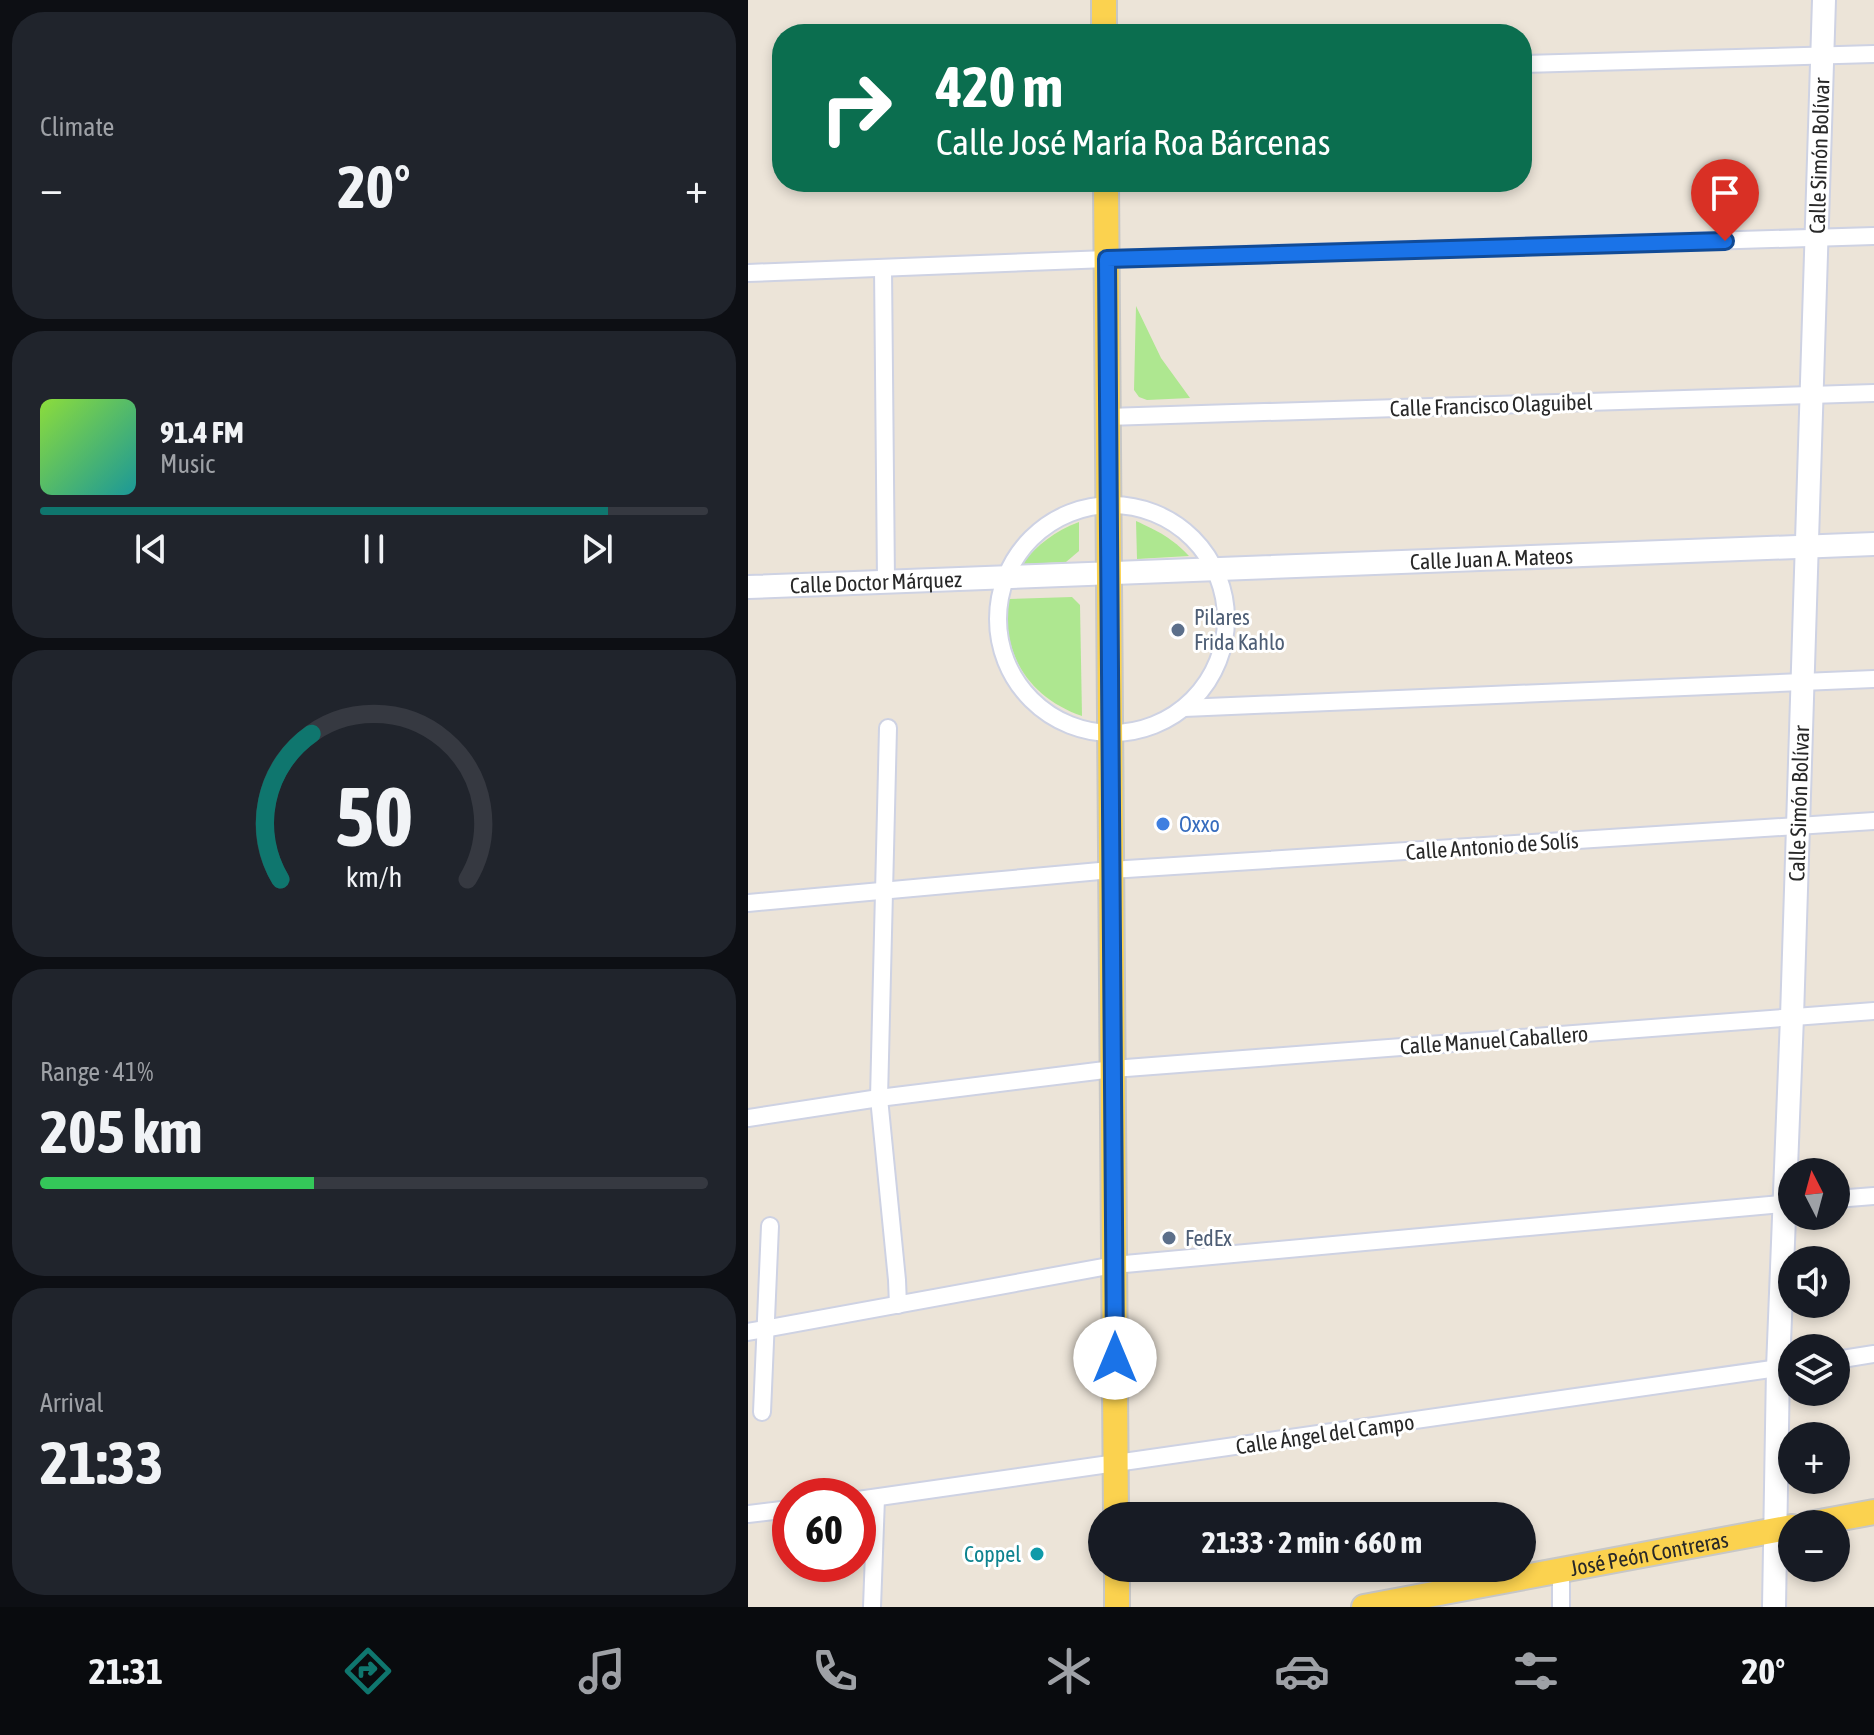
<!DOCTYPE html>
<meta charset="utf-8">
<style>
:root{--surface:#171b24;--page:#20242c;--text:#f1f3f6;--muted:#9ea1a6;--line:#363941;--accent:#0f766e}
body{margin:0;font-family:"Asap Condensed",sans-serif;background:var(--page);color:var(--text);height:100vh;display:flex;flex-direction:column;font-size:30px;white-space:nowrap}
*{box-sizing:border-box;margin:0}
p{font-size:26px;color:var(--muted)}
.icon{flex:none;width:44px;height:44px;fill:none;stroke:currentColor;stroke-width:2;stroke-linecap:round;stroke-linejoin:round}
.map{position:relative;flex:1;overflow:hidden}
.side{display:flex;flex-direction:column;gap:12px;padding:12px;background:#0d0f14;width:748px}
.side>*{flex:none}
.guide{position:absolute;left:24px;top:24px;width:760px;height:168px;border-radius:32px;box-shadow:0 4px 12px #0003;background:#0b6e4f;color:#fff;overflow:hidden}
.needle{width:52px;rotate:354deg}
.tools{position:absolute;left:1030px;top:1158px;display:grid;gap:16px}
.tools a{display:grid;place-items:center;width:72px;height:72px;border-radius:50%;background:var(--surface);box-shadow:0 4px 12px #0003;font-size:40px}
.speed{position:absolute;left:24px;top:1478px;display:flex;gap:16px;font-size:40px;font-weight:700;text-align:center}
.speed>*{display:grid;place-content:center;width:104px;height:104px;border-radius:50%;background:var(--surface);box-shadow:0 4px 12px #0003;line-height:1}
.speed .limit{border:12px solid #d22;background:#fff;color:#111}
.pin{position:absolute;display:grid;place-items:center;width:68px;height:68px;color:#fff;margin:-82px -34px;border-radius:50% 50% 50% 0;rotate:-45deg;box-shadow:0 0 8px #0007}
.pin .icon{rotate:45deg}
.me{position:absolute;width:88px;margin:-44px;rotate:0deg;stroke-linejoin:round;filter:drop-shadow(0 0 6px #0008)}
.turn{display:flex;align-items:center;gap:28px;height:168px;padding:0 32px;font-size:36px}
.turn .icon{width:104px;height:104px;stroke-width:2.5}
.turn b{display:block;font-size:56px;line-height:68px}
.big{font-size:60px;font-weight:700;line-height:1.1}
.side .card{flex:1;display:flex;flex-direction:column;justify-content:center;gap:12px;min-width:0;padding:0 28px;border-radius:32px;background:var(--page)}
.side .dial{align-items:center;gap:0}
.dial svg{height:208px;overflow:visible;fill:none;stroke:var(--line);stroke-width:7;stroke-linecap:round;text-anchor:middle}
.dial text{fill:var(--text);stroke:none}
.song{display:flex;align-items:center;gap:24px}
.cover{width:96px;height:96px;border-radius:12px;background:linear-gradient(135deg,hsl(90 70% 55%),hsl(180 70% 35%))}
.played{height:8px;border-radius:4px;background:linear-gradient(90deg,var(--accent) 85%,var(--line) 85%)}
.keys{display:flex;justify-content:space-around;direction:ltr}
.heat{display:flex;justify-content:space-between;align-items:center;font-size:44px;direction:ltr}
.charge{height:12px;border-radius:6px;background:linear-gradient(90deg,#34c759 41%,var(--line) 0)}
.trip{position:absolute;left:340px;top:1502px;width:448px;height:80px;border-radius:40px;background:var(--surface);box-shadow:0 4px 12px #0003;font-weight:700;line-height:80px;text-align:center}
.tabs{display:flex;height:128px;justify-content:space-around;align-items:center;background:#090b0e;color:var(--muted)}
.tabs .icon{width:56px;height:56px}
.tabs .current{color:var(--accent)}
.tabs b{font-size:36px;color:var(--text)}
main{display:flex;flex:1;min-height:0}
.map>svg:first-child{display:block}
.green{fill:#aee790}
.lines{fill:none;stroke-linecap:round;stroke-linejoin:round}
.street-casing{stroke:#ced2e3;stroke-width:20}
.secondary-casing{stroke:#ced2e3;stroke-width:26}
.primary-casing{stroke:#c7c7c7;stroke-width:28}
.street{stroke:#fff;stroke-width:16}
.secondary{stroke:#fff;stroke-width:22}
.primary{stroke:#fbd24f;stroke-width:24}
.route-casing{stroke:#114b97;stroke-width:20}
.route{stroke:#1a73e8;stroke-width:14}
.service-dot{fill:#5c6f8a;stroke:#fff;stroke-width:3}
.shop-dot{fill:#3f7fe0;stroke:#fff;stroke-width:3}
.culture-dot{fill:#0f9aa8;stroke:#fff;stroke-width:3}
.labels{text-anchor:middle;stroke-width:6;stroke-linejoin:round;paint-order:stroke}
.street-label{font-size:22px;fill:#282828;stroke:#fff}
.service-label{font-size:22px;fill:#4e5e75;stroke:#fff;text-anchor:start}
.shop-label{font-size:22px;fill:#366cbe;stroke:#fff;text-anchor:start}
.culture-label{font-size:22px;fill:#0d838f;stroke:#fff;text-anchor:end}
</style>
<main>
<section class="side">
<div class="card"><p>Climate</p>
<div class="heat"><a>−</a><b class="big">20°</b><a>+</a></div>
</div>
<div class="card">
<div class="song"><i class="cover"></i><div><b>91.4 FM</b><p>Music</p></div></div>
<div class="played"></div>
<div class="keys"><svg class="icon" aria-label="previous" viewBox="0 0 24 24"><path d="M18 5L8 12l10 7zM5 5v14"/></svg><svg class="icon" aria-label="pause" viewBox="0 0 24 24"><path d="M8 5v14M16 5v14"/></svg><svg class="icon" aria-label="next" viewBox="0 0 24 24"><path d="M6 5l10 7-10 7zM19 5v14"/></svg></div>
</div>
<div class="card dial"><svg viewBox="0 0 100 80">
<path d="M14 69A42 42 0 1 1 86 69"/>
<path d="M14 69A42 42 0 0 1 26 13" stroke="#0f766e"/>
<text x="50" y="56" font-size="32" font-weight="700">50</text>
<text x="50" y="72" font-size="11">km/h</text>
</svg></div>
<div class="card"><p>Range · 41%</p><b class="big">205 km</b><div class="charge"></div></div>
<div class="card"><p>Arrival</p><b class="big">21:33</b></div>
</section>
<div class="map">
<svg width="1126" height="1607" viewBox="0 0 1126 1607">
<rect width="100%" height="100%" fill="#ece4d8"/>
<g class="green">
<path d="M 388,306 L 413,358 L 442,398 L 399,400 L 391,397 L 386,390 Z"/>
<path d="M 388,521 C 410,531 424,538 441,556 L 389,559 Z"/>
<path d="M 331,522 L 331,551 L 318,562 L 274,564 C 290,544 307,531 331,522 Z"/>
<path d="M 324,597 L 332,605 L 334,716 C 282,698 252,654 261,599 Z"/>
</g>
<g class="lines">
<g class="street-casing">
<g id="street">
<path d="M 774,64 L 1126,54"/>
<path d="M 135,268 L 138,581"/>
<path d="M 0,273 L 359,259 L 1126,236"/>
<path d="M 359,417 L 1126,393"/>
<circle cx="364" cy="619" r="114"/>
<path d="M 436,708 L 1126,679"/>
<path d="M 140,728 L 131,1098 L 149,1280 L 150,1305"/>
<path d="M 0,903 L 363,870 L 1126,821"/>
<path d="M 0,1118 L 131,1098 L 365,1069 L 1126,1011"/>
<path d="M 1088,1199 L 1126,1196"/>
<path d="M 0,1332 L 366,1265 L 1044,1203"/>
<path d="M 1088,1360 L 1126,1354"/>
<path d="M 14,1412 L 22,1226"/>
<path d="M 110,1500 L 1044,1366"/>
<path d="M 0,1514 L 42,1509"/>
<path d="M 124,1607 L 128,1498"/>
<path d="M 813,1607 L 813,1570"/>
</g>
</g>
<g class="secondary-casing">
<g id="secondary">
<path id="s1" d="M 0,587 L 1126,544"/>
<path id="s2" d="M 1026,1607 L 1030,1368 L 1044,1017 L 1076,0"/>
</g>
</g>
<g class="primary-casing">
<g id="primary">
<path d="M 356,0 L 356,34"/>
<path d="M 358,182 L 368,1516"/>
<path d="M 1061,1524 L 1126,1512"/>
<path d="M 369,1568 L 369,1607"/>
<path id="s3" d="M 616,1607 L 1044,1527"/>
</g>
</g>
<use href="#street" class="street"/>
<use href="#secondary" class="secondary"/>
<use href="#primary" class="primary"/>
</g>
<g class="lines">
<g class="route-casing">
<path id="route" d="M 367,1358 L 359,259 L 977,241"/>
</g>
<use href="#route" class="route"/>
</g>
<g class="service-dot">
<circle cx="430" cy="630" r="8"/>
<circle cx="421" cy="1238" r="8"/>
</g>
<circle class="shop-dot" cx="415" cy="824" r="8"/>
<circle class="culture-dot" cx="289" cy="1554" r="8"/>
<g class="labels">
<g class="street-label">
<text dy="8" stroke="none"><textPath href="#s2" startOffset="1452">Calle Simón Bolívar</textPath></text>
<text transform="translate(743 405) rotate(-2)" y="8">Calle Francisco Olaguibel</text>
<text dy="8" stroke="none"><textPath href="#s1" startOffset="744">Calle Juan A. Mateos</textPath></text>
<text dy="8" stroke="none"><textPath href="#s1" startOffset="128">Calle Doctor Márquez</textPath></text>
<text dy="8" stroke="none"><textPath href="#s2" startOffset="804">Calle Simón Bolívar</textPath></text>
<text transform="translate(744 846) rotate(-4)" y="8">Calle Antonio de Solís</text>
<text transform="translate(746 1040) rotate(-4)" y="8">Calle Manuel Caballero</text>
<text transform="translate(577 1434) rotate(-8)" y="8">Calle Ángel del Campo</text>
<text dy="8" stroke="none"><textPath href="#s3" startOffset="290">José Peón Contreras</textPath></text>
</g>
<g class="service-label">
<text x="446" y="625">Pilares<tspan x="446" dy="25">Frida Kahlo</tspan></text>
<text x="437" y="1246">FedEx</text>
</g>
<g class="shop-label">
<text x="431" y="832">Oxxo</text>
</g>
<g class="culture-label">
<text x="273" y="1562">Coppel</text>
</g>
</g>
</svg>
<div class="tools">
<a><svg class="needle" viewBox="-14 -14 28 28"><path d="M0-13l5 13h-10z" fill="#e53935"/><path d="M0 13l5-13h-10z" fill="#9ea1a6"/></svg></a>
<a><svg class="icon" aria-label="sound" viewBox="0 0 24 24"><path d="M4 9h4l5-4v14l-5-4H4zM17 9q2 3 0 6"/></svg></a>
<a><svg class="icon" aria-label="layers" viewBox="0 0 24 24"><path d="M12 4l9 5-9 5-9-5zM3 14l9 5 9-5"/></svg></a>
<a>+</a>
<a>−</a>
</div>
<div class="speed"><div class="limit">60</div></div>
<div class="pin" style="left:977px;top:241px;background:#d93025"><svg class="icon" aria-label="arrive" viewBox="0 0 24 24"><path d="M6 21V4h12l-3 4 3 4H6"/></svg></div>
<svg class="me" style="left:367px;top:1358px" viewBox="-20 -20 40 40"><circle r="19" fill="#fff"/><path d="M0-13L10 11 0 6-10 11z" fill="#1a73e8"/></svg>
<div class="trip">21:33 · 2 min · 660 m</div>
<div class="guide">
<div class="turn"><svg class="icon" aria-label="right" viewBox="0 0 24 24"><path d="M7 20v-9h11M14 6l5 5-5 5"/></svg><div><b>420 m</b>Calle José María Roa Bárcenas</div></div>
</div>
</div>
</main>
<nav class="tabs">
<b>21:31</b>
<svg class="icon current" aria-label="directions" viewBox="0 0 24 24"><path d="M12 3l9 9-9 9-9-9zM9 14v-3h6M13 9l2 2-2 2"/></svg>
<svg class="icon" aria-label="music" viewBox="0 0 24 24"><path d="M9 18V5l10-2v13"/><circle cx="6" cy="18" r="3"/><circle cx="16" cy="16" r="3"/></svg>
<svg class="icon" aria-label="phone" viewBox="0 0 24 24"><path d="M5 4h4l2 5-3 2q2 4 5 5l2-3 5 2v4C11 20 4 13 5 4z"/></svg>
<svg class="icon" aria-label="climate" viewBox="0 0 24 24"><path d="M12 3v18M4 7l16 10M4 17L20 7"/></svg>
<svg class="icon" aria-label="car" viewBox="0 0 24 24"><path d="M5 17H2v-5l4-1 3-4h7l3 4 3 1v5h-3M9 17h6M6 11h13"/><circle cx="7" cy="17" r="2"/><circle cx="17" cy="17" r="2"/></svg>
<svg class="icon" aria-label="filters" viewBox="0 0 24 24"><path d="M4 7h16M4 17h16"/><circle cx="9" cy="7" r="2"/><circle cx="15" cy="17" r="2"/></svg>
<b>20°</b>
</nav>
